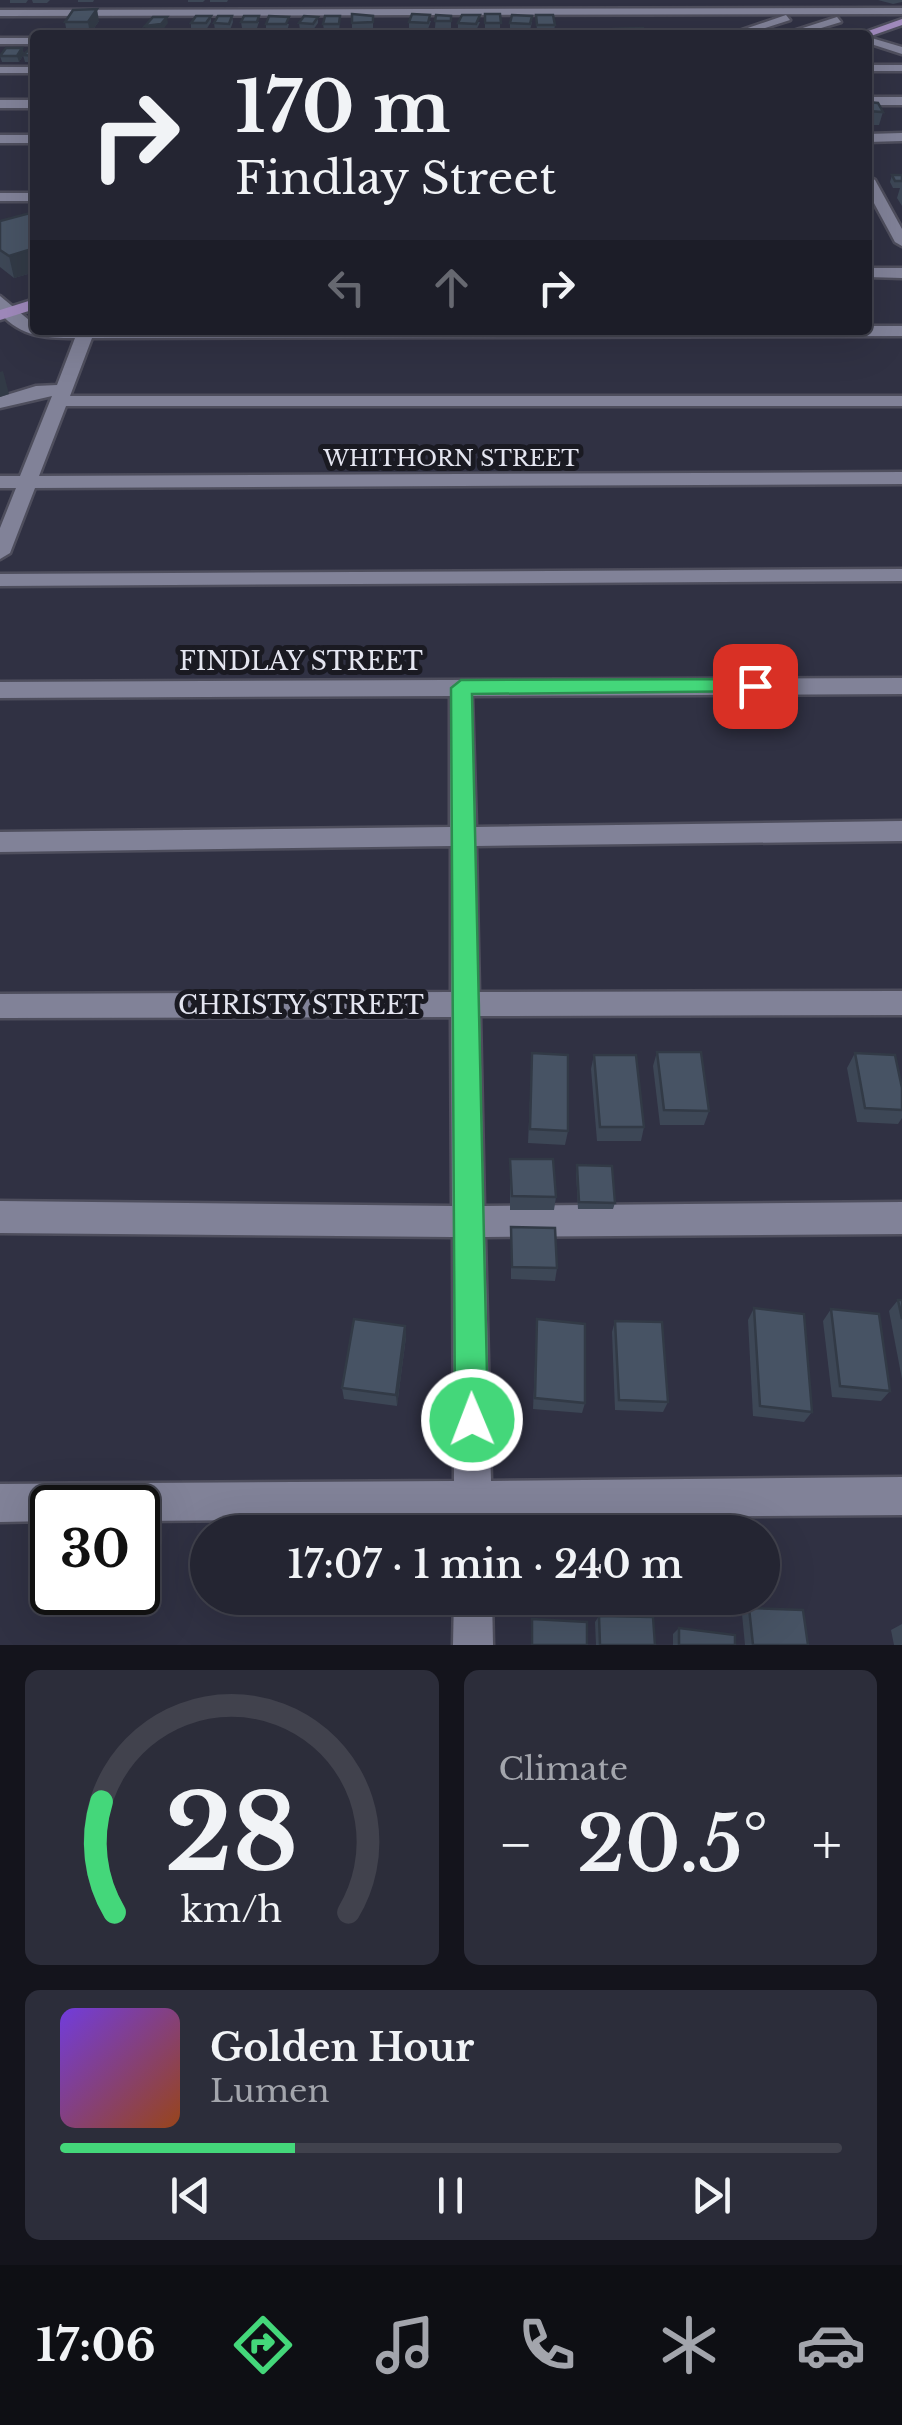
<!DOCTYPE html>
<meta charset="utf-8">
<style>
:root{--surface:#242532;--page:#2c2d3a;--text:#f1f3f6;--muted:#a3a5ac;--line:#41424d;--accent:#44d77a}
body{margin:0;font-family:"Libre Baskerville",serif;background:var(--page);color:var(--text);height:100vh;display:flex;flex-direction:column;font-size:38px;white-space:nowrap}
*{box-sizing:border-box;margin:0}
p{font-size:32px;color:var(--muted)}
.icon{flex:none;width:55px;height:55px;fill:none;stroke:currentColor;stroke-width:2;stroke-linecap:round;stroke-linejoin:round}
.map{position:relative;height:1645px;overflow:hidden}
.side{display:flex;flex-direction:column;gap:25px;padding:25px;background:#14141c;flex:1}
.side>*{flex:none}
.guide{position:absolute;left:30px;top:30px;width:842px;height:305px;border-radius:10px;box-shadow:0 10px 40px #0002,0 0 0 2px var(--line);background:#242532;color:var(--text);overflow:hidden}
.speed{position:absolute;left:30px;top:1485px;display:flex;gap:20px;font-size:50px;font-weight:700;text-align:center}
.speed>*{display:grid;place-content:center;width:130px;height:130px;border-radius:50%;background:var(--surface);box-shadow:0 10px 40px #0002,0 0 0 2px var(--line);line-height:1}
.speed .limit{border:5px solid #111;border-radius:15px;background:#fff;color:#111}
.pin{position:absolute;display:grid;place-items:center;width:85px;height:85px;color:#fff;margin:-42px;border-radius:20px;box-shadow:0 5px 15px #0006}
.me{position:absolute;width:110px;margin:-55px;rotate:359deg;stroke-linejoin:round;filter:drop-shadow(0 0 8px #0008)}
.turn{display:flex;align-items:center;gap:35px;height:210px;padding:0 40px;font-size:45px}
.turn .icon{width:130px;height:130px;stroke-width:2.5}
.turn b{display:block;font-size:70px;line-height:85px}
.lanes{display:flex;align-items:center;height:95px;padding:0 40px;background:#0003;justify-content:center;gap:50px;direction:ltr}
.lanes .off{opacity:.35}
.big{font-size:75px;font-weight:600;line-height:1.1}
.side .card{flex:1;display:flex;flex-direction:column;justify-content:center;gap:15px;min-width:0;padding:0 35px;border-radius:15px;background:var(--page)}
.side .dial{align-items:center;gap:0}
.dial svg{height:260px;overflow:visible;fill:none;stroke:var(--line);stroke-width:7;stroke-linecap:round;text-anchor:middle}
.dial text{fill:var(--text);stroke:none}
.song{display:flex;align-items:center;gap:30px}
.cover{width:120px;height:120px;border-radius:15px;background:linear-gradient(135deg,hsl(260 70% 55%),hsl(20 70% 35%))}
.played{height:10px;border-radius:5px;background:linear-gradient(90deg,var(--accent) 30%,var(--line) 30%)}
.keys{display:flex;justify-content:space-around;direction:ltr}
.heat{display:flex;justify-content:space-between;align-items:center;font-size:55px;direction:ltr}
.side .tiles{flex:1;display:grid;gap:25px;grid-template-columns:1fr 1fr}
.card:last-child{grid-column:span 2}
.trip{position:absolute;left:190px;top:1515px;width:590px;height:100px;border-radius:50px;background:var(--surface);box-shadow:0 10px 40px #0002,0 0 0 2px var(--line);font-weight:600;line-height:100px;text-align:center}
.menu{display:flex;height:160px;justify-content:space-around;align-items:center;background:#0e0f14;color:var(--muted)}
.menu .icon{width:70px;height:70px}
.menu .current{color:var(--accent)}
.menu b{font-size:45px;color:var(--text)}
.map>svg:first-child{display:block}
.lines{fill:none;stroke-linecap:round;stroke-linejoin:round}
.minor-casing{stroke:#4e4e5d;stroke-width:5}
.major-casing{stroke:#4e4e5d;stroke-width:5}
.minor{fill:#818298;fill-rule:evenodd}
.major{fill:#9f89bb;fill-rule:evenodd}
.wall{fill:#3d4756}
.shaded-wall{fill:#323a46}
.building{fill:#475364;stroke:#323a46;stroke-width:2.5}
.route{fill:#44d77a;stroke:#2c8c4f;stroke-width:2.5}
.labels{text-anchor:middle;stroke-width:10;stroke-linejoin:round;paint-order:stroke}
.far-street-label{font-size:22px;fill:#e4e5f0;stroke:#1a1a22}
.street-label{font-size:25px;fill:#e4e5f0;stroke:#1a1a22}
</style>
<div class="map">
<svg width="902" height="1645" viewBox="0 0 902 1645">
<rect width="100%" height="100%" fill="#303143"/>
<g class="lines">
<g class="minor-casing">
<g id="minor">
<path d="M 902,8 L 902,14 L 0,16 L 0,10 Z"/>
<path d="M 786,15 L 790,20 L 743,35 L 727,35 Z"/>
<path d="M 837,17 L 841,22 L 798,35 L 781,35 Z"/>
<path d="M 868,37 L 902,47 L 902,54 L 868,43 Z"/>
<rect x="0" y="38" width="35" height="6"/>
<rect x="868" y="65" width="34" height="6"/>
<rect x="0" y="67" width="35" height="6"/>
<rect x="868" y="97" width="34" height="8"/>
<rect x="0" y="100" width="35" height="8"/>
<path d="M 902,133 L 902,141 L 868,142 L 868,134 Z"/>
<rect x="0" y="135" width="35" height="8"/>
<path d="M 868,176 L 875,180 L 902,229 L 902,246 L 895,242 L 868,192 Z"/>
<rect x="0" y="193" width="35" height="8"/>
<path d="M 868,268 L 902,268 L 902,278 L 868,277 Z"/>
<path d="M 0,296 L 35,325 L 35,330 L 868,330 L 868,326 L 902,326 L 902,336 L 92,338 L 70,396 L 902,396 L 902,406 L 66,406 L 39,476 L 902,472 L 902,484 L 35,488 L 10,553 L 0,559 L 0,528 L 16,488 L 0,488 L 0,476 L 20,476 L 52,396 L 0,408 L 0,397 L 36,386 L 57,385 L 75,338 C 45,338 21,337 0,313 Z"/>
<path d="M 902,569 L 902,581 L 0,586 L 0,574 Z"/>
<path d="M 902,678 L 902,694 L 472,696 L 476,827 L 902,821 L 902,841 L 476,846 L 479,992 L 902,991 L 902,1015 L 480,1016 L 484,1206 L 902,1202 L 902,1234 L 485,1237 L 491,1481 L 902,1477 L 902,1515 L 492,1518 L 492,1532 L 454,1532 L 454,1518 L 138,1521 L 138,1508 L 52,1508 L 52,1521 L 0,1522 L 0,1484 L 454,1481 L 453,1237 L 0,1233 L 0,1201 L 452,1206 L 451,1017 L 0,1018 L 0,994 L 451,992 L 451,846 L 0,852 L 0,832 L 450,827 L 450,696 L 0,698 L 0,682 Z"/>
<path d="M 454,1598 L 492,1598 L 493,1645 L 453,1645 Z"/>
</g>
</g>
<g class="major-casing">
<g id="major">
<path d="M 902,19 L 902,25 L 868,37 L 857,35 Z"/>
<path d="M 35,299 L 35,309 L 0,320 L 0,310 Z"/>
</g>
</g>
<use href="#minor" class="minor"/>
<use href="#major" class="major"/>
</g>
<g class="wall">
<path d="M 10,0 L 28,0 L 26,3 L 10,3 Z"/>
<path d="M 32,0 L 50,0 L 47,3 L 33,3 Z"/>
<path d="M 78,0 L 94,0 L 93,2 L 78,2 Z"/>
<path d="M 188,0 L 205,0 L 203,2 L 188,2 Z"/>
<path d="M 210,0 L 228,0 L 227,2 L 210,2 Z"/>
<path d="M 878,0 L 902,0 L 902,2 L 893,4 Z"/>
<path d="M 352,14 L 373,16 L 373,29 L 352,29 Z"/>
<path d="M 485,14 L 500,14 L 500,30 L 485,29 Z"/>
<path d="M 436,15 L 451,16 L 451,28 L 435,28 Z"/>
<path d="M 536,15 L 555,25 L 554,31 L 537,31 Z"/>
<path d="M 211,16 L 211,22 L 206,30 L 191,29 L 191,23 Z"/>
<path d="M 232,16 L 233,22 L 230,30 L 215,30 L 214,23 Z"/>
<path d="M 318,17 L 318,23 L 313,30 L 300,30 L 299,23 Z"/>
<path d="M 99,21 L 90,34 L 67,34 L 65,22 Z"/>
<path d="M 431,21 L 428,29 L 409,28 L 409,22 Z"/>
<path d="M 241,22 L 259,22 L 257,28 L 242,28 Z"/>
<path d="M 340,22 L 339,30 L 324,30 L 323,24 Z"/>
<path d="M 480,22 L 476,31 L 458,30 L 458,23 Z"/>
<path d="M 532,22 L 530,30 L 510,30 L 510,23 Z"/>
<path d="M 266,24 L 289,24 L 287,31 L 266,30 Z"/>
<path d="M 35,47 L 35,62 L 25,62 L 23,55 Z"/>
<path d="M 22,48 L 24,54 L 19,62 L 2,62 L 0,56 Z"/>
<path d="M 868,102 L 883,112 L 879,125 L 868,125 Z"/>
<path d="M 892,175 L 902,175 L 902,206 L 897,198 L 900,188 L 893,188 L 890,182 Z"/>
<path d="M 35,216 L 35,272 L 14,278 L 0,267 L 0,221 Z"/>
<path d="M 657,1052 L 709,1111 L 704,1125 L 660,1125 L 653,1066 Z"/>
<path d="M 532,1053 L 568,1131 L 565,1145 L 528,1143 Z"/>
<path d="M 855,1053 L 902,1088 L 902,1118 L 898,1124 L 857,1122 L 847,1068 Z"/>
<path d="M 594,1055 L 644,1127 L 641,1141 L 597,1141 L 591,1069 Z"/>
<path d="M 510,1159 L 556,1197 L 554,1210 L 510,1210 Z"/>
<path d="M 577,1165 L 615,1203 L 613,1209 L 578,1209 L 576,1172 Z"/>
<path d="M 511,1227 L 557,1268 L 555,1281 L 511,1279 Z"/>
<path d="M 898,1300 L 902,1300 L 902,1379 L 889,1311 Z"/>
<path d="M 754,1308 L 812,1412 L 804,1422 L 753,1416 L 748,1320 Z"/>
<path d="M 831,1309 L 890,1391 L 881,1401 L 832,1397 L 823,1321 Z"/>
<path d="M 537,1319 L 585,1403 L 582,1413 L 533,1409 Z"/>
<path d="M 615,1321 L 668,1402 L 663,1412 L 615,1410 L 612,1332 Z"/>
<path d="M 405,1326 L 406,1337 L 397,1406 L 344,1399 L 342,1388 Z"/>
<path d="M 749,1608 L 808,1645 L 745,1645 L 742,1614 Z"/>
<path d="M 599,1616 L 655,1645 L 596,1645 L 595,1622 Z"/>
<path d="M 902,1624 L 902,1645 L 894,1645 L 891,1630 Z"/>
<path d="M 679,1628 L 735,1645 L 673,1645 L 673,1634 Z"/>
</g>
<g class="shaded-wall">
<path d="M 97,9 L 99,21 L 90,34 L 88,22 Z"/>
<path d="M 167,17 L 168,23 L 162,31 L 146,32 L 145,26 Z"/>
<path d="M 22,48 L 24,54 L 19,62 L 17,56 Z"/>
<path d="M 35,248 L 35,272 L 14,278 L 9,256 Z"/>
<path d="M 3,371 L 9,394 L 0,397 L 0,372 Z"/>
<path d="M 405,1326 L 406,1337 L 397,1406 L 396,1395 Z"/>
</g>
<g class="building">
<path d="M 97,9 L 88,22 L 65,22 L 73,10 Z"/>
<path d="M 352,14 L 373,16 L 373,22 L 352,23 Z"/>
<path d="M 412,14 L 430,15 L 428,23 L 409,22 Z"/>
<path d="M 485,14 L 500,14 L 501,23 L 485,23 Z"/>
<path d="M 436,15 L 451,16 L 451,21 L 435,21 Z"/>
<path d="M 462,15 L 480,15 L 476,24 L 458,23 Z"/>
<path d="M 512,15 L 532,16 L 530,24 L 510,23 Z"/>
<path d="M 536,15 L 553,15 L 555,25 L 537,25 Z"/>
<path d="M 196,16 L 211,16 L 206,23 L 191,23 Z"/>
<path d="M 218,16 L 232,16 L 229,24 L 214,23 Z"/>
<path d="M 244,16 L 259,16 L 257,22 L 241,22 Z"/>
<path d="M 269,16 L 289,17 L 286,24 L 266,24 Z"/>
<path d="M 304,16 L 318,17 L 313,24 L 299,23 Z"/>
<path d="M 325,16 L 340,16 L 339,24 L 323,24 Z"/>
<path d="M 153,17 L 167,17 L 161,24 L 145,26 Z"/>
<path d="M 643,28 L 646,35 L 615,35 L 613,29 Z"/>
<path d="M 32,47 L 35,47 L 35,56 L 23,55 Z"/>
<path d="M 6,48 L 22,48 L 17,56 L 0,56 Z"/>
<path d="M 868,102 L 878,103 L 883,112 L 868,111 Z"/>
<path d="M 892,175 L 902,175 L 902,181 L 895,181 Z"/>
<path d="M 30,213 L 35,216 L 35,248 L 9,256 L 0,250 L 0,221 Z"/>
<path d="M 657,1052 L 701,1052 L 709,1111 L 664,1110 Z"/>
<path d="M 532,1053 L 568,1055 L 568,1131 L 530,1129 Z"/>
<path d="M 855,1053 L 895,1055 L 902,1088 L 902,1110 L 865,1108 Z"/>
<path d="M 594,1055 L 636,1055 L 644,1127 L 600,1127 Z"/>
<path d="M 510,1159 L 553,1159 L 556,1197 L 512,1196 Z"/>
<path d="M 577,1165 L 612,1166 L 615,1203 L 579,1202 Z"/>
<path d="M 511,1227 L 555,1228 L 557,1268 L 512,1267 Z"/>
<path d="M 898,1300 L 902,1300 L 902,1319 Z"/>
<path d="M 754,1308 L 804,1314 L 812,1412 L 760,1406 Z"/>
<path d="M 831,1309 L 879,1314 L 890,1391 L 840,1386 Z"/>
<path d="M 354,1319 L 405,1326 L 396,1395 L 342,1388 Z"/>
<path d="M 537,1319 L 585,1324 L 585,1403 L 535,1398 Z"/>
<path d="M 615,1321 L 662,1322 L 668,1402 L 619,1400 Z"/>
<path d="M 749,1608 L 803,1610 L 808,1645 L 753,1645 Z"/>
<path d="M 599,1616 L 653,1617 L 655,1645 L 600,1645 Z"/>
<path d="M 532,1619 L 587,1622 L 587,1645 L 532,1645 Z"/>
<path d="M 679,1628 L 735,1635 L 735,1645 L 679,1645 Z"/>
</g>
<path class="route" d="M 755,679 L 765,686 L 762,691 L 472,694 L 488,1420 L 483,1432 L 472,1437 L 460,1432 L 455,1420 L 451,688 L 461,680 Z"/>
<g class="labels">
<g class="far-street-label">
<text x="451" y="466">WHITHORN STREET</text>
</g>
<g class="street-label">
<text x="301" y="670">FINDLAY STREET</text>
<text x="301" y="1014">CHRISTY STREET</text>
</g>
</g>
</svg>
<div class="speed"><div class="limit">30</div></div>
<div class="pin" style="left:755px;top:686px;background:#d93025"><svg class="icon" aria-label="arrive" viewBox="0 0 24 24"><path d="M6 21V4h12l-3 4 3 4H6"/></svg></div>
<svg class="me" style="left:472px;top:1420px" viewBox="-20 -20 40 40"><circle r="17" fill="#44d77a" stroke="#fff" stroke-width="3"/><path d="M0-11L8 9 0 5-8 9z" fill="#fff"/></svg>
<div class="trip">17:07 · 1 min · 240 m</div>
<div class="guide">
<div class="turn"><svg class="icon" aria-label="right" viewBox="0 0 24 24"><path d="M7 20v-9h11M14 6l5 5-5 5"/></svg><div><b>170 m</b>Findlay Street</div></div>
<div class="lanes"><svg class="icon off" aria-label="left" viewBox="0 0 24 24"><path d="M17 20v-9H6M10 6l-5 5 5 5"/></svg><svg class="icon off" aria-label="ahead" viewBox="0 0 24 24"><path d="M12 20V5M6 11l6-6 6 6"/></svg><svg class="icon" aria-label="right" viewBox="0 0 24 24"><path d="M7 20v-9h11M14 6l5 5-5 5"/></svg></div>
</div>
</div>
<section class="side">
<div class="tiles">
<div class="card dial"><svg viewBox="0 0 100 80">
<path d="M14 69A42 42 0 1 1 86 69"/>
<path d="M14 69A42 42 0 0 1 10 35" stroke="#44d77a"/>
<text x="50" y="56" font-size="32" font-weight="700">28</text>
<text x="50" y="72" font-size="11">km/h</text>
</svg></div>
<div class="card"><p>Climate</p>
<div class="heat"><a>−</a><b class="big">20.5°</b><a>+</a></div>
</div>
<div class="card">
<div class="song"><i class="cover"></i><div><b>Golden Hour</b><p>Lumen</p></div></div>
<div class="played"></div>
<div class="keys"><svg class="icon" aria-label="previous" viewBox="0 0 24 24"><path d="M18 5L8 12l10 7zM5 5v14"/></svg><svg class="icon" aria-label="pause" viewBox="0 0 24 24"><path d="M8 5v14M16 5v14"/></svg><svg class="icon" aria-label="next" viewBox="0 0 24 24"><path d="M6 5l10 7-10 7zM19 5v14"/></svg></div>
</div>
</div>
</section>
<nav class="menu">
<b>17:06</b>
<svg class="icon current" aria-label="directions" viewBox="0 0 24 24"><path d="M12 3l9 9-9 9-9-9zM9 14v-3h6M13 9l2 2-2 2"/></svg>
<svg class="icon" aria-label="music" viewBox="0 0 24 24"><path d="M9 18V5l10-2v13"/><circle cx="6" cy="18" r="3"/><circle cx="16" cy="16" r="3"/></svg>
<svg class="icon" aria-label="phone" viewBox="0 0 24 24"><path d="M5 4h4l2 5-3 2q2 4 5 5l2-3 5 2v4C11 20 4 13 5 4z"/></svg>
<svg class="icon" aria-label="climate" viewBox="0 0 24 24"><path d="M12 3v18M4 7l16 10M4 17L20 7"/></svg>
<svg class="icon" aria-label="car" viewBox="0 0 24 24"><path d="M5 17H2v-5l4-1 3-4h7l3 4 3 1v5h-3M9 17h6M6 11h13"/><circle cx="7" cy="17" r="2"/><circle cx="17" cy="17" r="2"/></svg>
</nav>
